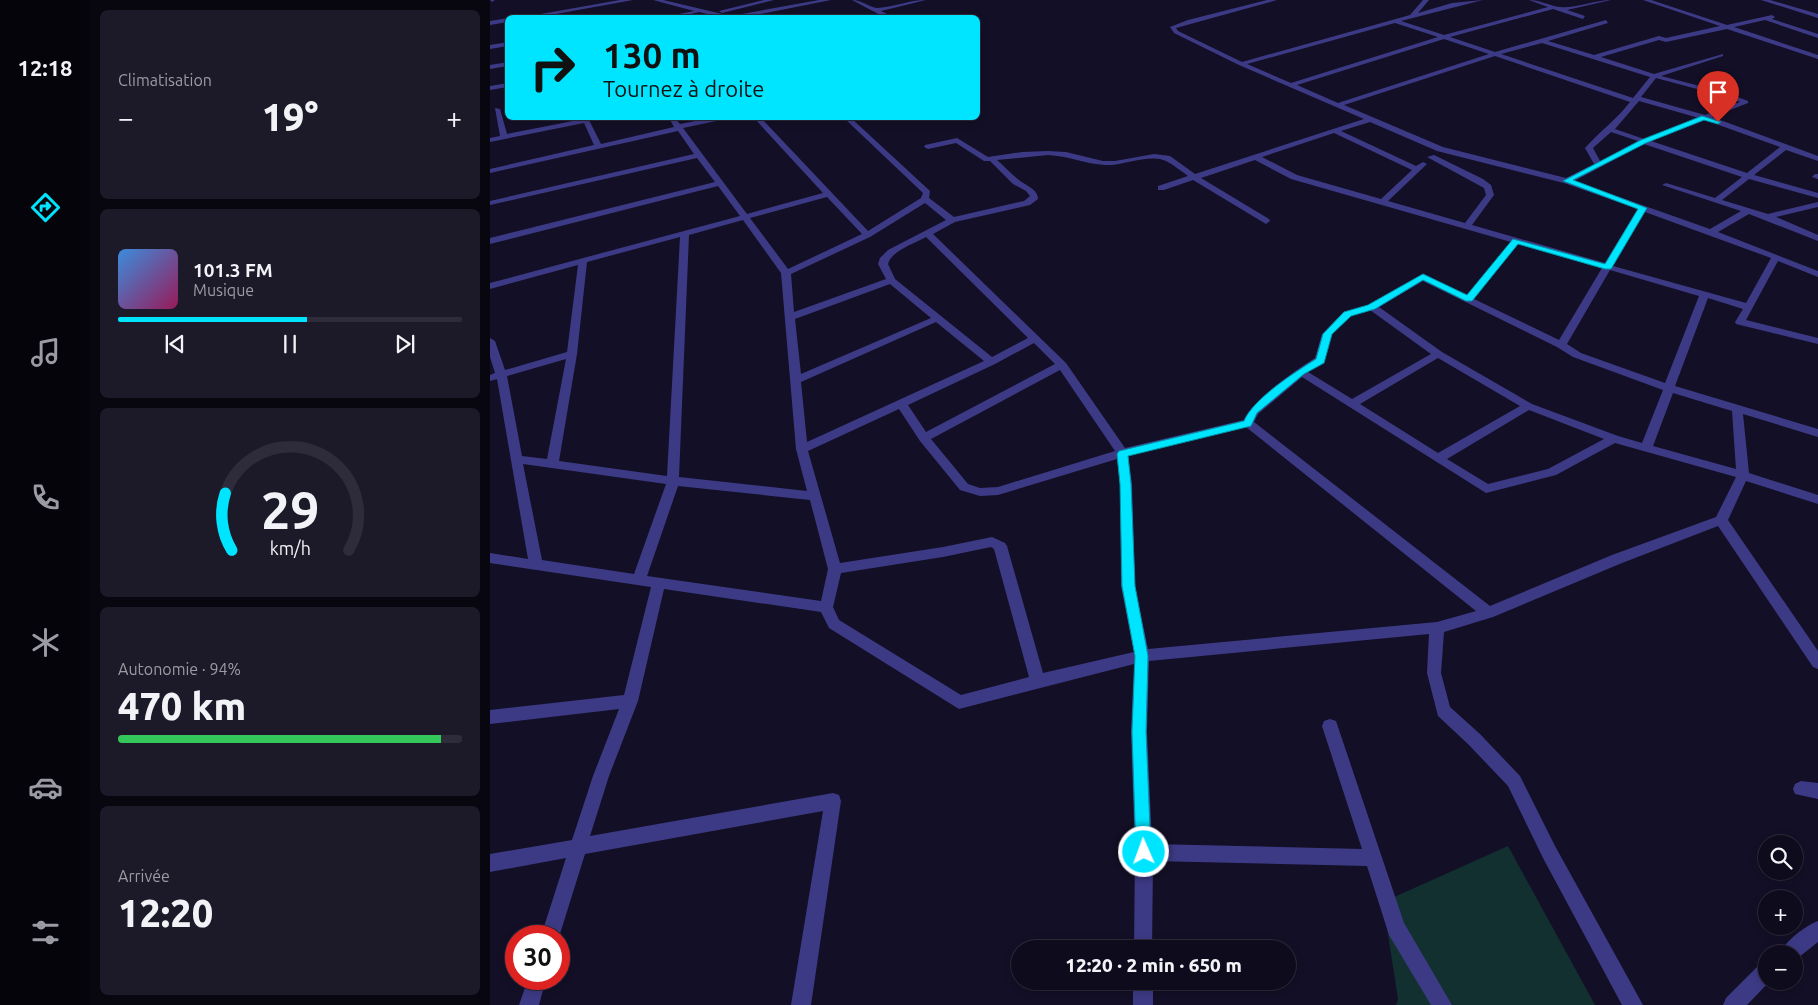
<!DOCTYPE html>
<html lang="fr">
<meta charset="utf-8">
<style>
:root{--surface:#0e0b1c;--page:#1c1929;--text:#f1f3f6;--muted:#9b9ba3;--line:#2e2b3b;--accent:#00e5ff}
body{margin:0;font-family:Ubuntu,sans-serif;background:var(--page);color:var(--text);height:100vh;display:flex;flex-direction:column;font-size:19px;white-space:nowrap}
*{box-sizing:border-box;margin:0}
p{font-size:16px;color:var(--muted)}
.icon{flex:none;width:28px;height:28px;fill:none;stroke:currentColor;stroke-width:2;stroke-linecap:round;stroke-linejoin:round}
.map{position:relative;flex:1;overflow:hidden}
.details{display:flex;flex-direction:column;gap:10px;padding:10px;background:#08060f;width:400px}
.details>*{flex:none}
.guide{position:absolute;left:15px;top:15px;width:475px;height:105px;border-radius:8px;box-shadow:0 2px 8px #0003,0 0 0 1px var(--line);background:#00e5ff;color:#111;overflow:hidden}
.tools{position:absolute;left:1268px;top:835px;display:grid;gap:10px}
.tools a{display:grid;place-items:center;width:45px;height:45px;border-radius:50%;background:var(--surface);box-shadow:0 2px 8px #0003,0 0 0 1px var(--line);font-size:25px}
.speed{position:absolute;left:15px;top:925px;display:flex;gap:10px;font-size:25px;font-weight:700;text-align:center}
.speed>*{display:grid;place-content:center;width:65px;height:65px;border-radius:50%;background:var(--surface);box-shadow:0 2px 8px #0003,0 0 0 1px var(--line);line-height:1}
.speed .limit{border:8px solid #d22;background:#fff;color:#111}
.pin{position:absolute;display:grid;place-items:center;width:42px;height:42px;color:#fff;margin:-51px -21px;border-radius:50% 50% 50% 0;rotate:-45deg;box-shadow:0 0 5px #0007}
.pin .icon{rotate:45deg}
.me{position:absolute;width:55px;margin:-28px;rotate:358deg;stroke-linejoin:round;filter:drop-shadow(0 0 4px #0008)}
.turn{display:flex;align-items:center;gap:18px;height:105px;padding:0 15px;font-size:22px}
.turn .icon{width:65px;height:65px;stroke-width:2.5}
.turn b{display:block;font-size:35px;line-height:42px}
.big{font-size:38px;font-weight:800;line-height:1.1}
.details .widget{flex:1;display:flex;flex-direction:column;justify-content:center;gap:8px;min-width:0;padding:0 18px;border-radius:8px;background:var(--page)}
.details .dial{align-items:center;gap:0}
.dial svg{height:130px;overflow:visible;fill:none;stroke:var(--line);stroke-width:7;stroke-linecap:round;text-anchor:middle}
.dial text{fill:var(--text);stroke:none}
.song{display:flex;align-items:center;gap:15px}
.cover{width:60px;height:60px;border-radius:8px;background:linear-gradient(135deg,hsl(210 70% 55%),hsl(330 70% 35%))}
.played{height:5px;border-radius:2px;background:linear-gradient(90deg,var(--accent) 55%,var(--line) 55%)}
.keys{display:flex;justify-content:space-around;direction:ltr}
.heat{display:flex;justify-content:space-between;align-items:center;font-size:28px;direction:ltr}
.charge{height:8px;border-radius:4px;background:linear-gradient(90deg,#34c759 94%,var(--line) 0)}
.trip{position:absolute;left:521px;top:940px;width:285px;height:50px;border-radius:25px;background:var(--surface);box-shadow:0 2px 8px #0003,0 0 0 1px var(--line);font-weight:800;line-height:50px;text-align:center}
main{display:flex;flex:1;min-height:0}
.dock{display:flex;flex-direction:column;width:90px;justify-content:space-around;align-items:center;background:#06040b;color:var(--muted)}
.dock .icon{width:35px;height:35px}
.dock .on{color:var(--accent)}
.dock b{font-size:22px;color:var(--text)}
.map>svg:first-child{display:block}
.green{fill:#12302f}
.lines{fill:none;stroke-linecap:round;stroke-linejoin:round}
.minor{fill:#3d3a85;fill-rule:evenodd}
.tertiary{fill:#3d3a85;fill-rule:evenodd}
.route{fill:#00e5ff;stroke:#0095a6}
</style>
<main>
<nav class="dock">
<b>12:18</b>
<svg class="icon on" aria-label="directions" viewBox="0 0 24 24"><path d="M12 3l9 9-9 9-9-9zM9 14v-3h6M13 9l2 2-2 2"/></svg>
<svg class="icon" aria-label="music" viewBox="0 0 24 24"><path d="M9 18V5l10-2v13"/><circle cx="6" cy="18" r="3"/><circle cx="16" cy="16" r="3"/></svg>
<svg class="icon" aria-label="phone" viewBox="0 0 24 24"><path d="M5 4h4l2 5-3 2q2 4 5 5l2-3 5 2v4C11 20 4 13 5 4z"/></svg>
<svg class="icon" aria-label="climate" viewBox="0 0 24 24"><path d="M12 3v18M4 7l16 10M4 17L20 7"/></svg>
<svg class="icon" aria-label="car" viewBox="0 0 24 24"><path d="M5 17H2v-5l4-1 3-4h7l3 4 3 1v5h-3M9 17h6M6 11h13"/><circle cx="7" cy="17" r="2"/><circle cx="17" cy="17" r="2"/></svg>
<svg class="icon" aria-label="filters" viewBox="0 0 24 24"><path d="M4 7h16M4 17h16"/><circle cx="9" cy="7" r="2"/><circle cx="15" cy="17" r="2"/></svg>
</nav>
<section class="details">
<div class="widget"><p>Climatisation</p>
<div class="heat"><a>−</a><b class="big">19°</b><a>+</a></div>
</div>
<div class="widget">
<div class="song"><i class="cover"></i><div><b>101.3 FM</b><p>Musique</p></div></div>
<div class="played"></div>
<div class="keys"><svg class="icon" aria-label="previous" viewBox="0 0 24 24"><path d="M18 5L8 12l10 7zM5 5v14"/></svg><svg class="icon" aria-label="pause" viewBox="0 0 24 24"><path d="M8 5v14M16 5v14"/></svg><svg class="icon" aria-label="next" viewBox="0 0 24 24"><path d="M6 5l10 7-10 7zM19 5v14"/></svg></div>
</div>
<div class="widget dial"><svg viewBox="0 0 100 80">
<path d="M14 69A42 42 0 1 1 86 69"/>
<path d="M14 69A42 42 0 0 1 10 34" stroke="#00e5ff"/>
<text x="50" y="56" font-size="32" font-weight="700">29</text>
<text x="50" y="72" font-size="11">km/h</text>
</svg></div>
<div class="widget"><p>Autonomie · 94%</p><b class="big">470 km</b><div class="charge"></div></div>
<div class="widget"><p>Arrivée</p><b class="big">12:20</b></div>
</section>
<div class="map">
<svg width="1328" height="1005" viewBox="0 0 1328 1005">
<rect width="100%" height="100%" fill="#130f26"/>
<path class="green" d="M 1018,846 L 1105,1005 L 906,1005 L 908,999 L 893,902 Z"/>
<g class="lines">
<g class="minor">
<path d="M 0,0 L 5,0 L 2,2 Z"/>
<path d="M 163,0 L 173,0 L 241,16 L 329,0 L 341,0 L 250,18 L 234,18 L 209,12 L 184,18 L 169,18 L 204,11 Z"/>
<path d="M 274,0 L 284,0 L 232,13 L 229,11 Z"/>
<path d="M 362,0 C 372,0 380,8 388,8 C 404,7 419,0 436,0 L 391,11 L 405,18 L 396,18 Z"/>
<path d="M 777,0 L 787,0 L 686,28 L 688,31 L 752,62 L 920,15 L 933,0 L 939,0 L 928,13 L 962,3 L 993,0 L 911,21 L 954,35 L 1058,7 L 1039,0 C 1051,0 1059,6 1070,7 C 1082,9 1106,0 1121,0 L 1077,10 L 1095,16 L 1093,19 L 1063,9 L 960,37 L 1005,52 L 1116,20 L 1118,23 L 1058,41 L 1104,55 L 1169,36 L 1176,38 L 1230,26 L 1153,0 L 1161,0 L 1237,25 L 1282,15 L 1285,17 L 1282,19 L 1328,34 L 1328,38 L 1275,20 L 1244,27 L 1328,55 L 1328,59 L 1237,29 L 1176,42 L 1169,40 L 1111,57 L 1164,74 L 1233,54 L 1233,56 L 1171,76 L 1237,93 L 1258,101 L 1258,103 L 1222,117 L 1328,156 L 1328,161 L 1296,150 L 1264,175 L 1328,193 L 1328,198 L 1259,179 L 1232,200 L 1278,214 L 1328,202 L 1328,207 L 1286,217 L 1328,235 L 1328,241 L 1259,214 L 1228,232 L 1328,271 L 1328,277 L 1288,261 L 1256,320 L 1328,338 L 1328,344 L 1246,324 L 1245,322 L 1253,309 L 1218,298 L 1185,386 L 1328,429 L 1328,437 L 1253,414 L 1259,473 L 1328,495 L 1328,504 L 1256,481 L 1238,520 L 1328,651 L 1328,669 L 1323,667 L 1228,526 L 1132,563 L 1003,617 L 954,632 L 951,673 L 960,707 L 990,734 L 1030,776 L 1065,846 L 1153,1005 L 1132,1005 L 1053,858 L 1018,786 L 978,744 L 948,716 L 937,673 L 939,634 L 659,661 L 657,731 L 662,844 L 872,849 L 832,726 L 834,721 L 840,719 L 846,721 L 914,923 L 962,1005 L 941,1005 L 899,935 L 877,866 L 663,861 L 662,949 L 644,949 L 645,852 L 641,731 L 644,664 L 469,709 L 339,628 L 331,612 L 174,589 L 148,701 L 119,776 L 100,836 L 343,793 L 349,795 L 351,801 L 321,1005 L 301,1005 L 333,811 L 95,854 L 69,937 L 51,936 L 76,858 L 0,872 L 0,854 L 82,840 L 103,776 L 129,709 L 0,724 L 0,710 L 134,695 L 161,587 L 0,563 L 0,553 L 38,559 L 7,379 L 0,381 L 0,375 L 5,373 L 0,357 L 0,338 L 5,341 L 15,370 L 77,352 L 88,265 L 0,289 L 0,283 L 250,216 L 228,186 L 0,244 L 0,238 L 225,182 L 207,158 L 0,205 L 0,201 L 204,154 L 188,131 L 0,173 L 0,169 L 104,145 L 94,123 L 0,142 L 0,138 L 10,136 L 5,108 L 10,109 L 17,134 L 98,118 L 111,144 L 184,127 L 179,118 L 185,118 L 190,124 L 221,118 L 231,118 L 231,120 L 193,128 L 257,214 L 333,193 L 264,118 L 271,118 L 378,231 L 431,198 L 433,193 L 354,118 L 361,118 L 440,191 L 439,198 L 464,217 L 534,201 L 540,196 L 536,191 L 523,184 L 500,161 L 494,161 L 466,143 L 438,149 L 434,147 L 435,145 L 467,138 L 498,157 L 532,152 L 558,151 L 576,152 L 613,161 L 625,161 L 664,154 L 680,156 L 705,174 L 874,119 L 749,65 L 684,33 L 680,27 L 698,20 ZM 905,23 L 948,37 L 801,83 L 757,64 ZM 954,39 L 999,54 L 848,103 L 807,85 ZM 1052,43 L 1160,77 L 1143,98 L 1011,54 ZM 1005,56 L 1140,102 C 1126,120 1110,131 1095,148 L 1104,164 L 1076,178 L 953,147 L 854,105 ZM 1166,78 L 1233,96 L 1250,102 L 1215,115 L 1151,97 ZM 1149,101 L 1209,118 L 1154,139 L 1125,129 ZM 1215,120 L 1290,147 L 1257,173 L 1161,141 ZM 880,122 L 947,151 L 1074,183 L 1148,209 L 1115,263 L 982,225 L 1004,195 L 1001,185 L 993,179 L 944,155 L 937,157 L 994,188 L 996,195 L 975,223 L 898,201 L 937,164 L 933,162 L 926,166 L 851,131 ZM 1121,132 L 1148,141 L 1110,161 L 1103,148 ZM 844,133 L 922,170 L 891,199 L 807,175 L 772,157 ZM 1154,144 L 1252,177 L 1225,198 L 1176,183 L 1172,185 L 1251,211 L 1220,229 L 1084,181 ZM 558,155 C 578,156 596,164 615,165 C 632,166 661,153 676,161 C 684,165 691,171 698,176 L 668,186 L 668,190 L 674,190 L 703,180 L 776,224 L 780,221 L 779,219 L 711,178 L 765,160 L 801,179 L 1021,242 L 977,295 L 933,274 L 879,305 L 854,312 L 832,334 L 825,358 C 805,371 763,399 754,420 L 635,448 L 576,363 L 443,234 L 465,222 L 540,205 L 548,199 C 548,189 536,186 529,180 C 521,174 514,166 507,160 ZM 337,197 L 372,234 L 298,269 L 260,218 ZM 435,203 L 456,220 L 398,250 L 390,258 L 388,264 L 396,279 L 304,312 L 301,274 L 380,237 ZM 1155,212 L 1281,258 L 1256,303 L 1123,266 ZM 253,220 L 291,273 L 306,449 L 317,491 L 189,477 L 199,235 ZM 190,237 L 177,476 L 69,461 L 87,354 L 97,262 ZM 436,237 L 538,338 L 502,357 L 405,279 L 398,264 C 402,250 424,244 436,237 ZM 1028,244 L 1112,268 L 1069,340 L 984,299 ZM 1120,270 L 1209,296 L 1175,383 L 1091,353 L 1077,344 ZM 933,281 L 1067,347 L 1083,357 L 1173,390 L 1152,443 L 1128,436 L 1042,404 L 952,352 L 889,307 ZM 400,284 L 441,318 L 311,374 L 305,319 ZM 880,310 L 941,354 L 862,399 L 818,372 L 834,362 L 842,335 L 860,316 ZM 446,322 L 494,361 L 317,442 L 311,382 ZM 544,343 L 565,364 L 436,432 L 418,405 L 505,364 ZM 948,358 L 1030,406 L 948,453 L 870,404 ZM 76,359 L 57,459 L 32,456 L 17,376 ZM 570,370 L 625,451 L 508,487 L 490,488 L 478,484 L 441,439 ZM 812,377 L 996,493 L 1066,475 L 1125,443 L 1246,477 L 1226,517 L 1122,555 L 1000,606 L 764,422 L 768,414 ZM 1183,393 L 1242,411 L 1246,469 L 1163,446 ZM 409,409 L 430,441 L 470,490 L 490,496 L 508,495 L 627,459 L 630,484 L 631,586 L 644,652 L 553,673 L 517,546 L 515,543 L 502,537 L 453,547 L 350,563 L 318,451 ZM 1039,410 L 1114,439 L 1058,469 L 998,484 L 957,459 ZM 756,427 L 986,611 L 947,622 L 658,649 L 645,586 L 642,484 L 638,455 ZM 33,464 L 176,484 L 144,574 L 52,560 ZM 188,486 L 320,500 L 338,569 L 331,601 L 157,576 ZM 501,547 L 504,549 L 539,677 L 471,695 L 349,620 L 343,607 L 351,573 L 453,557 Z"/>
<path d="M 1271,0 L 1280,0 L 1328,14 L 1328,18 Z"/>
<path d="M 18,42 L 18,46 L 0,49 L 0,45 Z"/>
<path d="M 18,62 L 18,66 L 0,69 L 0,65 Z"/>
<path d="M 18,83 L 18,87 L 0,90 L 0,86 Z"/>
<path d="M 1325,174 L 1328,174 L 1328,179 L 1322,177 Z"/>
<path d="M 1311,781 L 1328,783 L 1328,799 L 1305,794 L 1303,789 L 1305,784 Z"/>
<path d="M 1328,921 L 1328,942 L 1304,961 L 1304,954 L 1290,954 C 1295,941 1315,926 1328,921 Z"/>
<path d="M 1276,962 L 1276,981 L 1280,981 L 1257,1005 L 1233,1005 L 1236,998 L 1269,965 Z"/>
<path d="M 38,979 L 56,979 L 49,1005 L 29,1005 Z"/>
<rect x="643" y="981" width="20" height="24"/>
</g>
<g class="tertiary">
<path d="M 130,0 L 143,0 L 44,18 L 28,18 Z"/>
<path d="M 18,18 L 18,22 L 0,25 L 0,21 Z"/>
</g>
</g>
<path class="route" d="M 1212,116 L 1231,122 L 1228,124 L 1214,120 L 1156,143 L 1083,180 L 1157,208 L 1121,269 L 1115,269 L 1028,244 L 982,301 L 976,301 L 933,280 L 885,309 L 861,316 L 842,334 L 834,363 L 814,374 L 767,413 L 761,426 L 638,456 L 641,484 L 645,586 L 658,656 L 656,732 L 661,852 L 659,858 L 654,860 L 648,858 L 646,852 L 642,732 L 645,656 L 632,586 L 630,484 L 627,454 L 629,451 L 754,421 C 763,399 805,372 826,359 L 833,334 L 854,312 L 878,305 L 933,274 L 977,295 L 1023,239 L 1115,264 L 1148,209 L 1073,181 L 1151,140 Z"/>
</svg>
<div class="tools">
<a><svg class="icon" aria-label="search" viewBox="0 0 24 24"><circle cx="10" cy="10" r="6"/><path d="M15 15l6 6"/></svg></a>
<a>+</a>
<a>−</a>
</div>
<div class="speed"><div class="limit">30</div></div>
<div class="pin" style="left:1228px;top:122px;background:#d93025"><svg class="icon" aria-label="arrive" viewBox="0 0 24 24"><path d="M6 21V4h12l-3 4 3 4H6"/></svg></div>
<svg class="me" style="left:654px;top:852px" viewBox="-20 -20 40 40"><circle r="17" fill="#00e5ff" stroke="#fff" stroke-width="3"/><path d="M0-11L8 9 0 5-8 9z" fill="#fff"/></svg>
<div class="trip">12:20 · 2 min · 650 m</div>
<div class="guide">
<div class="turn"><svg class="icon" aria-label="right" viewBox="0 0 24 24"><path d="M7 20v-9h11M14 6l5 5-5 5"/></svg><div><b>130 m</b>Tournez à droite</div></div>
</div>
</div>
</main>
